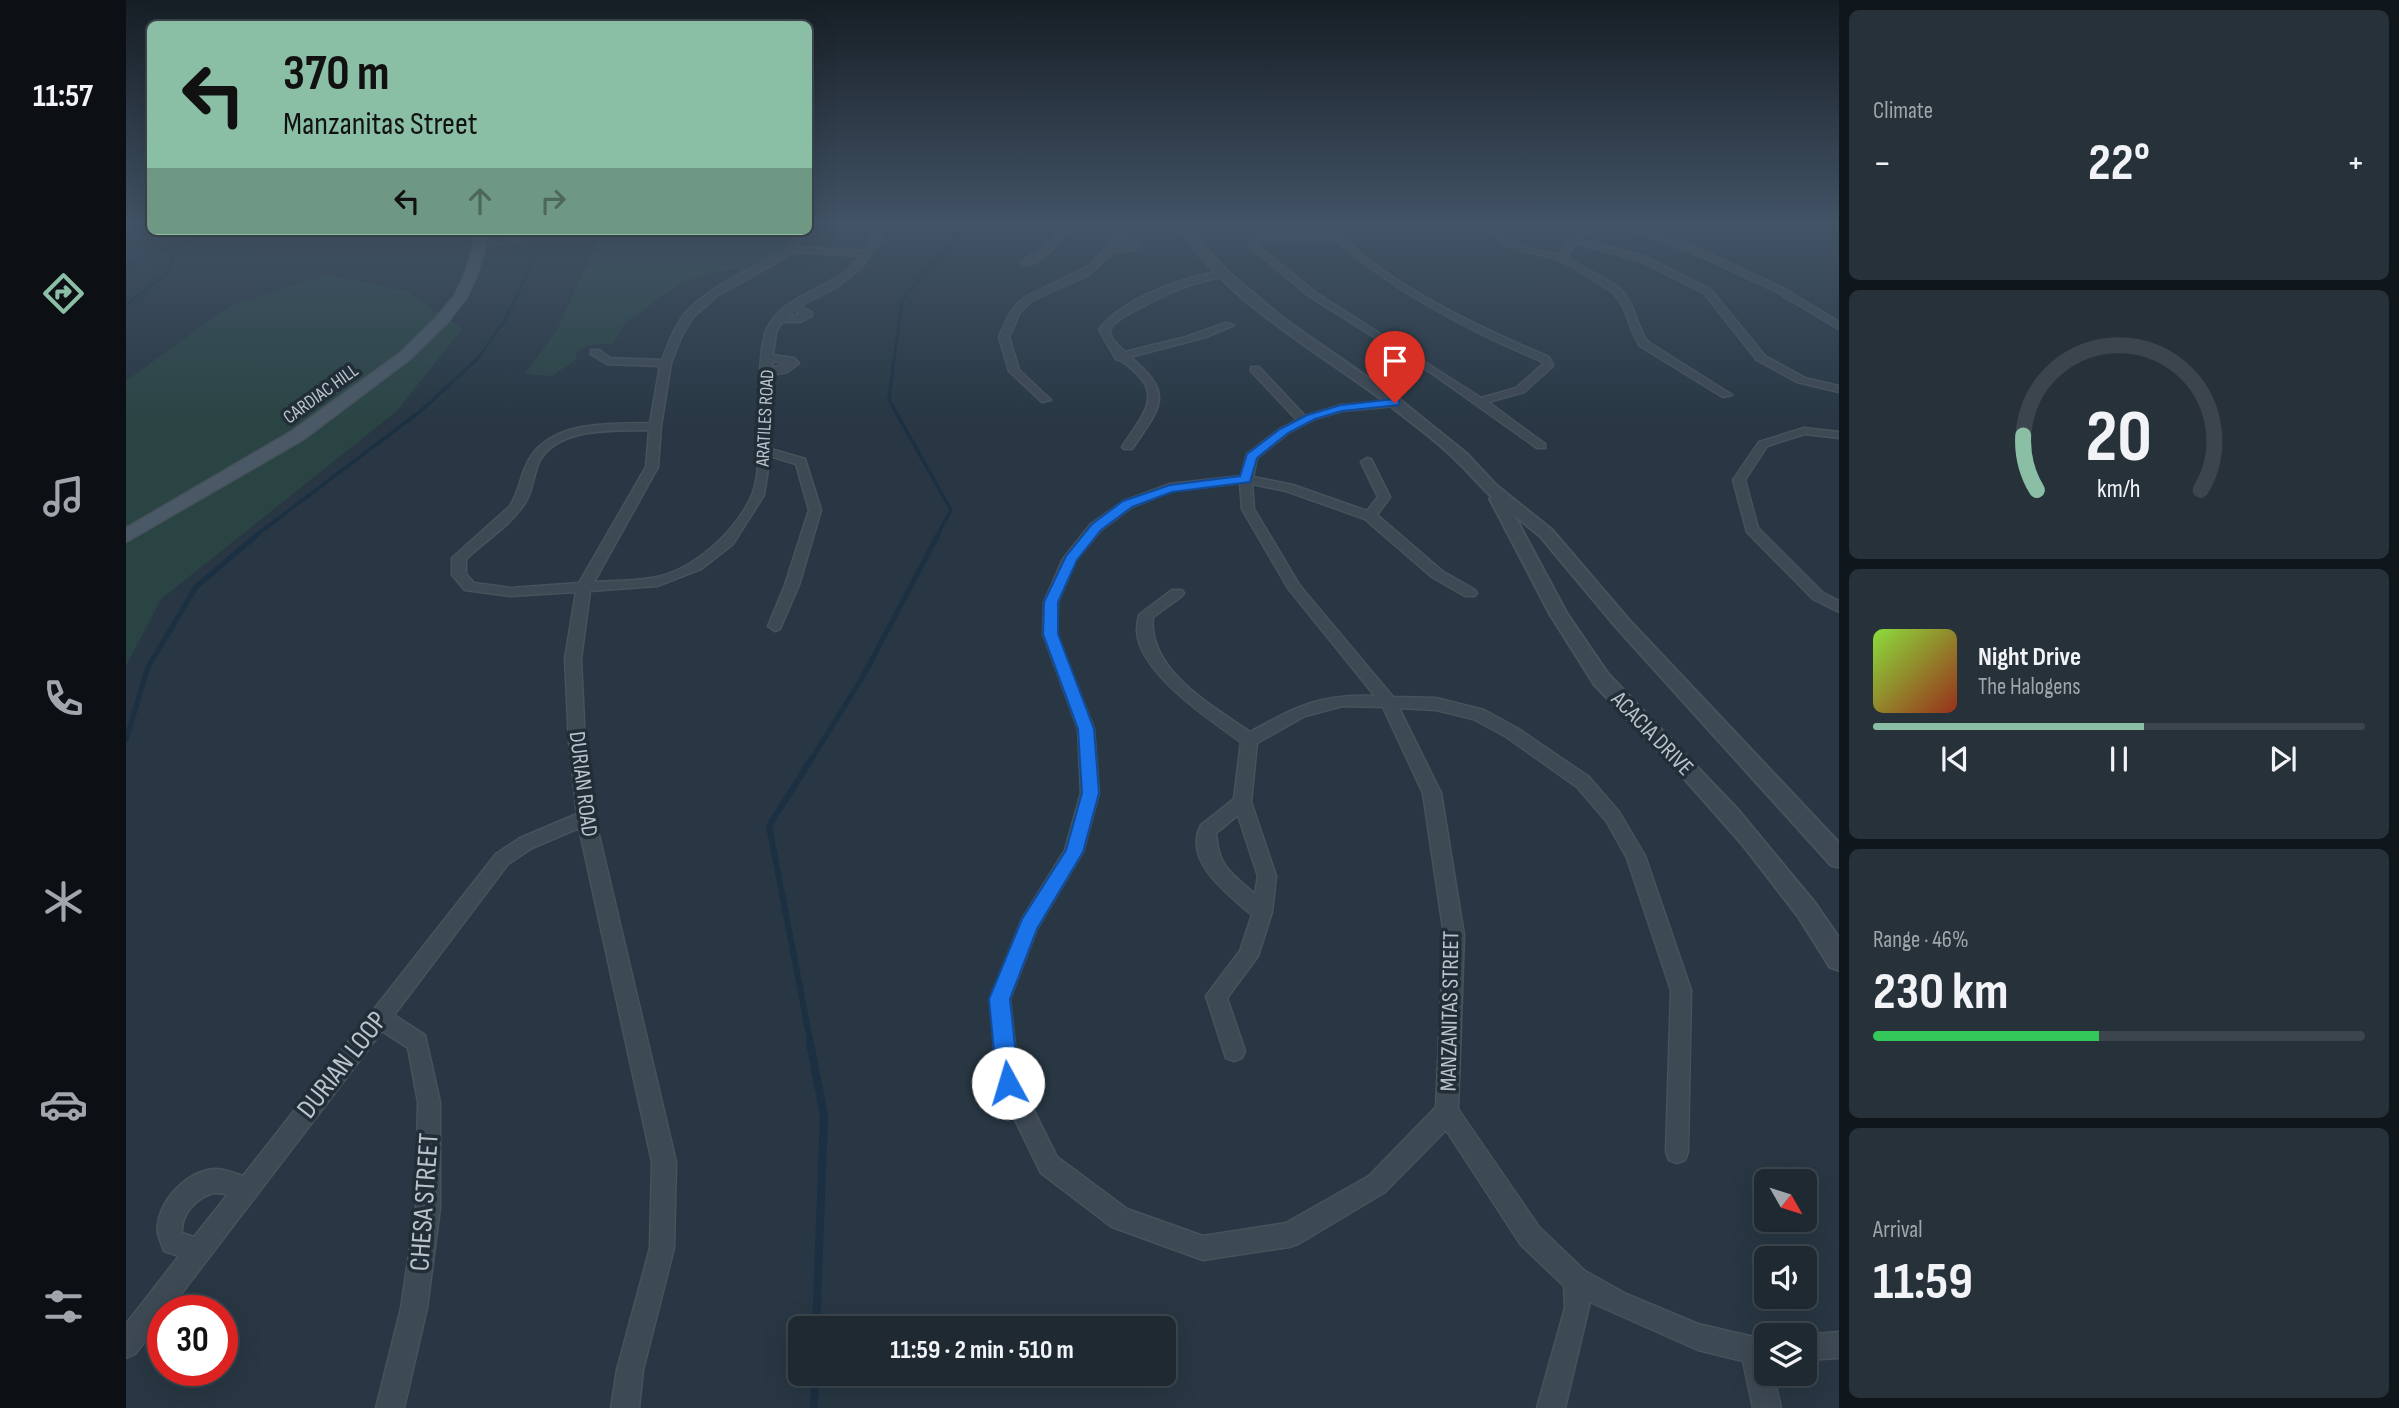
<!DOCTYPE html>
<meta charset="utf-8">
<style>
:root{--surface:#1e2932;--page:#26313a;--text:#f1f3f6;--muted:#a1a6ac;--line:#3c454d;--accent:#8abfa5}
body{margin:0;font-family:"Sofia Sans Condensed",sans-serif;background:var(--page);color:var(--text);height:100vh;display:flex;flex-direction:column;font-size:26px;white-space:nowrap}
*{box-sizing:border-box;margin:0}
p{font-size:23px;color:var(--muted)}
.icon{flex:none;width:38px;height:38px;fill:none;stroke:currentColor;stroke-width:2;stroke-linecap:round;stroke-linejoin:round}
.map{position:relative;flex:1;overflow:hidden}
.panel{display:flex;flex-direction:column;gap:10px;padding:10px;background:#10171c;width:560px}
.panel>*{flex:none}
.guide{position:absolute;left:21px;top:21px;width:665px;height:214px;border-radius:10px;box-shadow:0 7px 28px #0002,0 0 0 2px var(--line);background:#8abfa5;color:#111;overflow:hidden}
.needle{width:46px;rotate:129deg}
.controls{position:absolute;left:1628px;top:1169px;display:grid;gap:14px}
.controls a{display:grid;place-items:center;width:63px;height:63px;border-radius:10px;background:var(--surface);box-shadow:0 7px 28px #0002,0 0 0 2px var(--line);font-size:35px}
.speed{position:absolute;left:21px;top:1295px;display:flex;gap:14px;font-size:35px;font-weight:700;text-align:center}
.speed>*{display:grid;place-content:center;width:91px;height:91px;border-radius:50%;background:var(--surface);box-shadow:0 7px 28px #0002,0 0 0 2px var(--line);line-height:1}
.speed .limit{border:10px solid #d22;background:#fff;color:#111}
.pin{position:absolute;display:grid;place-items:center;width:60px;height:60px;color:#fff;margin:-72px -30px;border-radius:50% 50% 50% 0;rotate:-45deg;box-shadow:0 0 7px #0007}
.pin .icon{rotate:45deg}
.me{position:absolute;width:77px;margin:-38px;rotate:354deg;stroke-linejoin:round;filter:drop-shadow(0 0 5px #0008)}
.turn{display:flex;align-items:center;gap:24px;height:147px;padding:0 21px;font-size:32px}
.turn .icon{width:91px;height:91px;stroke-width:2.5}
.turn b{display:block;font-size:49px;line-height:60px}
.lanes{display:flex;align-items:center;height:66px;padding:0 21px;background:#0003;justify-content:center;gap:35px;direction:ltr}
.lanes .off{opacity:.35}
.big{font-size:52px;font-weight:700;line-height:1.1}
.panel .widget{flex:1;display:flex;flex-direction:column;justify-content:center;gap:10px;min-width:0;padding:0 24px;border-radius:10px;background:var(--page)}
.panel .dial{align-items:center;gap:0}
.dial svg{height:182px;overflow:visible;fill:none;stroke:var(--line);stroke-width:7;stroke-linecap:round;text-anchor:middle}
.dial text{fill:var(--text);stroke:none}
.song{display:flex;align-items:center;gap:21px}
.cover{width:84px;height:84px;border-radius:10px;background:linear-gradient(135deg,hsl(90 70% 55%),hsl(10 70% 35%))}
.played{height:7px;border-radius:4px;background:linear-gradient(90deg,var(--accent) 55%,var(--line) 55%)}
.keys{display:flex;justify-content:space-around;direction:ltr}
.heat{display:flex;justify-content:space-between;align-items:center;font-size:38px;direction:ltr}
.charge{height:10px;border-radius:5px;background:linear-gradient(90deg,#34c759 46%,var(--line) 0)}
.trip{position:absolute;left:662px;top:1316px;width:388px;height:70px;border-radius:10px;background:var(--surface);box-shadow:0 7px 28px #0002,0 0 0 2px var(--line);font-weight:700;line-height:70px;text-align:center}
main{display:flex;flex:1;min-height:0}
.tab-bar{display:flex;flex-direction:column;width:126px;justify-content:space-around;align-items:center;background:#0c1014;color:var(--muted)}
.tab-bar .icon{width:49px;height:49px}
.tab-bar .on{color:var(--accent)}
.tab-bar b{font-size:32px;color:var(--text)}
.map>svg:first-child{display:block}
.green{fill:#2a4444}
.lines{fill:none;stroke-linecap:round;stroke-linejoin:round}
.stream-far4{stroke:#1b3042;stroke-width:2.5}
.stream-far3{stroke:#1b3042;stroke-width:3.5}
.stream-far2{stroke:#1b3042;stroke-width:5}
.stream-far1{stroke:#1b3042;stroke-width:6}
.stream{stroke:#1b3042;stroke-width:8}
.minor-casing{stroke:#46525c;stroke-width:3}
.tertiary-casing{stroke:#46525c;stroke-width:4}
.secondary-casing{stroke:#46525c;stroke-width:3}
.minor{fill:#3d4953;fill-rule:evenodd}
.tertiary{fill:#3d4953;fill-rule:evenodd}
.secondary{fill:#4b5966;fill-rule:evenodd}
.route{fill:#1a73e8;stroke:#114b97;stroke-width:2}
.labels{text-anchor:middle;stroke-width:7;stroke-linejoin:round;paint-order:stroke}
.far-street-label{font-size:19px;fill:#bac4cd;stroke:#212e38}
.street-label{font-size:23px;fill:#bac4cd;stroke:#212e38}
.near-street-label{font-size:28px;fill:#bac4cd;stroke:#212e38}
</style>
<main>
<nav class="tab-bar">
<b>11:57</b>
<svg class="icon on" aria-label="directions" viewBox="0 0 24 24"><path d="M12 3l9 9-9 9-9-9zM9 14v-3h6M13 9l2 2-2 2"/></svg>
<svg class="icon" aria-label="music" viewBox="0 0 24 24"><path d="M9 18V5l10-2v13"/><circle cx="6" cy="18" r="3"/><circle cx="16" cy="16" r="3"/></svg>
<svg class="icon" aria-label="phone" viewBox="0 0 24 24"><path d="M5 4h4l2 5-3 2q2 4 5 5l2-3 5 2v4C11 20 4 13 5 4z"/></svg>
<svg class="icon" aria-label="climate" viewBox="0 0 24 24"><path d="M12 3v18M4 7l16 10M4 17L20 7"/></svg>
<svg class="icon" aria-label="car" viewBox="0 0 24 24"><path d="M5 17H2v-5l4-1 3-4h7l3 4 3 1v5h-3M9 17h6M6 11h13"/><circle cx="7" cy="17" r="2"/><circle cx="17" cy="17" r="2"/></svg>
<svg class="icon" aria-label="filters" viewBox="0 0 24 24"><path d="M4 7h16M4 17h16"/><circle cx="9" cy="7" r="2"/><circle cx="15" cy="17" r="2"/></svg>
</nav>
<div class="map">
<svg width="1713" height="1408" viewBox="0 0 1713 1408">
<rect width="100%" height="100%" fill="#283743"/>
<g class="green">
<path d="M 482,231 L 667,231 L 662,248 L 621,272 L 609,269 L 586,272 L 555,283 L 499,323 L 487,344 C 474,344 460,343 450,353 L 451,359 L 426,376 L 399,374 L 431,330 L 476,232 Z"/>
<path d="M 201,275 L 280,291 L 336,329 L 271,411 L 35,599 L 0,666 L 0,381 L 105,305 Z"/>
</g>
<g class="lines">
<g class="stream-far4">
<path d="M 0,266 L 86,231"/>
<path d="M 0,305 L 40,274 L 52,246"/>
<path d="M 350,361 L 379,320 L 408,260"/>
<path d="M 768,361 L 776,300 L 842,222"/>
</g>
<g class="stream-far3">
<path d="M 768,359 L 763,400 L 825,510 L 811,536"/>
<path d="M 129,536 L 296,410 L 351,359"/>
</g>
<g class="stream-far2">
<path d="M 0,740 L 22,667 L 70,587 L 131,535"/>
<path d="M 685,760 L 736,678 L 812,535"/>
</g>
<path class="stream-far1" d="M 685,1045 L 643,826 L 686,758"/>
<g class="stream">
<path d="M 684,1043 L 698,1116 L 690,1328"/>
<path d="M 688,1408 L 689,1374"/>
</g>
<g class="minor-casing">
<g id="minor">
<path d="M 743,222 L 751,222 L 755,239 L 736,267 L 709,288 L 674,306 L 686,312 L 686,316 L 674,322 L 656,322 L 650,332 L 647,355 L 668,358 L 673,363 L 661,372 L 645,375 L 645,449 L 679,459 L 695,510 L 673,585 L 654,629 L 649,631 L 642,626 L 659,585 L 683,510 L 670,464 L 644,456 L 638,495 L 607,544 L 575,569 L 531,586 L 464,591 L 455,659 L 459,742 L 469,818 L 550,1162 L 548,1248 L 517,1370 L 513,1408 L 485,1408 L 491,1370 L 524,1248 L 526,1162 L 453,828 L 406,848 L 382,864 L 268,1015 L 299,1035 L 314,1102 L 314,1208 L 301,1308 L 278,1408 L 250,1408 L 275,1308 L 290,1208 L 292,1102 L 282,1048 L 256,1031 L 42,1311 L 37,1311 L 37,1318 L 9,1354 L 0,1358 L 0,1324 L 53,1256 L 38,1251 C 35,1242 30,1233 32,1224 C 36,1197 62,1171 89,1169 C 99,1169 108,1173 117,1176 L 370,854 L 394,838 L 451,814 L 443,742 L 439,659 L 450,592 L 385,596 L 339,590 L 326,575 L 326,558 L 383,507 C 394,493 394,473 404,458 C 428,420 485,424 524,423 L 534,366 L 481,364 L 465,354 L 465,350 L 473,350 L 484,358 L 536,360 C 543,343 549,325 561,311 C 588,283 630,267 663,248 L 668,231 L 676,231 L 672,247 L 738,251 L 747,239 ZM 669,252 L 735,256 C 711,290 656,292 640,331 C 632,354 634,396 634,421 C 633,443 634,476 626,495 C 610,532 566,572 526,578 C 507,581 487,581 468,582 L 532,467 L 535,426 L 545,363 L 556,335 L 568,316 L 591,296 ZM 668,310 L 676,314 L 662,316 ZM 647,361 L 661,363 L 646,368 ZM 523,430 L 520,467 L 453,583 L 385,588 L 348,583 L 340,574 L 340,559 C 359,541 384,526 399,503 C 407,491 407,475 413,462 C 432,426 489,431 523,430 ZM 87,1193 L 102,1194 L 68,1237 L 56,1233 C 55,1214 69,1199 87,1193 Z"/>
<path d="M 940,222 L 949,222 C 937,237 917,266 896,266 L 896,262 L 917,248 Z"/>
<path d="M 1005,222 L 1017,222 L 999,236 L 1010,239 L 1013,245 L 1009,250 L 987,252 L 963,275 L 907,300 L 894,312 L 883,337 L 893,370 L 925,400 L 916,402 L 883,371 L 873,337 L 881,319 L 890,305 L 901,296 L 965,265 L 992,233 ZM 995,240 L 1004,243 L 1005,245 L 990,246 Z"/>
<path d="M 1083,222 L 1094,222 C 1083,229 1068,237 1056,231 Z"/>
<path d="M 1193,222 L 1202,222 C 1252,281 1352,327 1423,357 L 1427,365 L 1426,367 L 1398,392 L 1362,402 L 1419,444 L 1419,448 L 1411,448 L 1307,374 L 1183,296 L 1123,246 L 1125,238 L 1129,236 L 1204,235 ZM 1208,239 C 1269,292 1341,330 1415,361 L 1417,364 L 1390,388 L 1355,398 L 1190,293 L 1131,245 L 1133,240 Z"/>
<path d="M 1362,222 L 1370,222 C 1379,248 1410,250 1433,254 C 1443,237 1457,222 1480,222 L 1454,239 L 1520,257 L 1584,289 L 1639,356 L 1679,378 L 1713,386 L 1713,392 L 1671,382 L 1631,360 L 1578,293 L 1514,261 L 1449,243 L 1441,256 C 1457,271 1482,276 1497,292 C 1510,306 1510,327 1522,342 L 1606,395 L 1597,397 L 1514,346 C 1502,330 1502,306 1487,293 C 1482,288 1436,260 1431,259 C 1404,250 1373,254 1362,222 Z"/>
<path d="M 1489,222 L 1502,222 L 1582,253 L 1655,287 L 1713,322 L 1713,329 L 1649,291 L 1576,257 Z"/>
<path d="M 1621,222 L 1631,222 L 1621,231 L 1615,231 L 1615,227 Z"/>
<path d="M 443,231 L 470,231 L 356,246 L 352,243 Z"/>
<path d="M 1098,271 L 1102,274 L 1101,276 C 1064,283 1047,290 1014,308 C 1002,314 991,319 983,330 L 987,340 L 999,352 L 1060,337 L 1100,323 L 1108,325 L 1080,337 L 1004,357 C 1050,395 1034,407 1006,449 L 998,449 L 996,447 C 1010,424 1037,399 1012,375 C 1006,369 999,361 990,359 L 973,330 C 996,298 1060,276 1098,271 Z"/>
<path d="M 1125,367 L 1133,367 L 1179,416 L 1215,405 L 1273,401 L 1274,403 L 1269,406 L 1216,411 L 1189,419 L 1162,433 L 1131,458 L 1127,477 L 1167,485 L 1241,511 L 1252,497 L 1235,462 L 1241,458 L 1245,459 L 1264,497 L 1251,515 L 1316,571 L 1349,590 L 1351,593 L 1349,596 L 1339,596 L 1306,577 L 1239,519 L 1160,491 L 1126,484 L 1128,509 L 1174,586 L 1267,697 L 1310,698 L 1358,710 L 1391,728 L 1463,777 L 1493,812 L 1519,856 L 1565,990 L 1562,1152 L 1559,1160 L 1551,1163 L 1543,1160 L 1540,1152 L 1545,990 L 1501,858 L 1481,822 L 1451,787 L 1379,736 L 1347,719 L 1310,710 L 1273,708 L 1315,793 L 1338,935 L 1332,1109 L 1413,1227 L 1459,1271 L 1500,1294 L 1572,1324 L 1628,1337 L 1640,1336 L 1640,1374 L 1647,1374 L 1655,1408 L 1627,1408 L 1617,1361 L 1572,1350 L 1464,1302 L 1439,1408 L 1411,1408 L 1439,1308 L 1438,1286 L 1395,1245 L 1320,1130 L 1259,1192 L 1172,1244 L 1163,1247 L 1077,1260 L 986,1227 L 915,1173 L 871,1083 L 864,999 L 896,919 L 939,850 L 955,793 L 952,729 L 917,634 L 918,602 L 937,559 L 965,524 L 998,501 L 1044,484 L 1115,476 L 1121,454 L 1154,429 L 1171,420 L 1125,371 ZM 1114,483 L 1116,509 L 1162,588 L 1249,696 C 1195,693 1170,707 1124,732 C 1087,706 1021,670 1027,617 L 1056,596 L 1058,593 L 1056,590 L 1046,590 L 1013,615 C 1012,620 1011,626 1011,631 C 1013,673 1084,720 1115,742 L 1108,799 L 1075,825 C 1056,861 1103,895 1126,915 L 1114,951 L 1080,996 L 1100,1058 L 1108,1061 L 1116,1058 L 1119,1051 L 1101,998 L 1132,956 L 1146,912 L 1150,876 L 1125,802 L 1131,743 L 1179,716 L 1217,706 L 1257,707 L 1297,793 L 1318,935 L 1310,1107 L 1243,1176 L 1160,1223 L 1077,1236 L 1001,1209 L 931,1157 L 893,1081 L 884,999 L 911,929 L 957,852 L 973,793 L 968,729 L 931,634 L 932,602 L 950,560 L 975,530 L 1006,507 L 1046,491 ZM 1112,815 L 1132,876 L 1129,894 C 1105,873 1092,867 1090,833 Z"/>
<path d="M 1678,428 L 1713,432 L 1713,438 L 1679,434 L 1641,446 L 1619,480 L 1632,528 L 1697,593 L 1713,601 L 1713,612 L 1687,599 L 1621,532 L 1607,480 L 1633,442 Z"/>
<path d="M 1713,1332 L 1713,1358 L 1678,1360 L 1678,1335 L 1675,1335 Z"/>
</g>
</g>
<g class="tertiary-casing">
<path id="tertiary" d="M 1051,222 L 1061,222 L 1071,239 L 1102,272 L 1159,320 L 1274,400 L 1341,454 L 1371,486 L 1426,530 L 1503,620 L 1713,843 L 1713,867 L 1705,865 L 1491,628 L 1414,536 L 1388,515 L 1441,614 L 1482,674 L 1612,810 L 1688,902 L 1713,938 L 1713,970 L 1704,967 L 1672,916 L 1617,845 L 1557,777 L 1468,684 L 1424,614 L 1364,499 L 1366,497 C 1354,486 1344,473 1332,462 C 1313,442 1288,425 1266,407 C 1196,353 1096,301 1051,222 Z"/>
</g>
<g class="secondary-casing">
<path id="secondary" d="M 351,231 L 363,231 L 352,272 L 341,297 L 321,323 L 284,359 L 178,439 L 0,542 L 0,528 L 166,431 L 274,353 L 311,317 L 328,296 L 340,272 Z"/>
</g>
<use href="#minor" class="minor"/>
<use href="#tertiary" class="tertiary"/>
<use href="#secondary" class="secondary"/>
</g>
<linearGradient id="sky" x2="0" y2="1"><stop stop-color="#161e25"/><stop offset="0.53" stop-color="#425366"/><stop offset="1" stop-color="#425366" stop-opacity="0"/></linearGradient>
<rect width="1713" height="420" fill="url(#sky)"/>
<path class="route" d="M 1269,399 L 1273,400 L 1273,405 L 1216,411 L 1189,419 L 1162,433 L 1131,458 L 1124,482 L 1046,492 L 1006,507 L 975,530 L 951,560 L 932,602 L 932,634 L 968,729 L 973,793 L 957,852 L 911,929 L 884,999 L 893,1083 L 890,1091 L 882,1094 L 875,1091 L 871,1083 L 863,999 L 896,919 L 940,850 L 956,793 L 952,729 L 917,634 L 918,602 L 940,556 L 966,524 L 997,501 L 1044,485 L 1114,476 L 1121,454 L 1154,429 L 1181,415 L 1215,405 Z"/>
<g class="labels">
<g class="far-street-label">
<text transform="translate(194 393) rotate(-36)" y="7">CARDIAC HILL</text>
<text transform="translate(638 418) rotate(-87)" y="7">ARATILES ROAD</text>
</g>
<g class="street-label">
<text transform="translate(1527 733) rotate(46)" y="8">ACACIA DRIVE</text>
<text transform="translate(458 784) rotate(83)" y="8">DURIAN ROAD</text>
<text transform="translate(1323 1011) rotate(-89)" y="8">MANZANITAS STREET</text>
</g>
<g class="near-street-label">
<text transform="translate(215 1064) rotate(-52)" y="10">DURIAN LOOP</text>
<text transform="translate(297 1202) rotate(-86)" y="10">CHESA STREET</text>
</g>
</g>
</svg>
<div class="controls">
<a><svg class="needle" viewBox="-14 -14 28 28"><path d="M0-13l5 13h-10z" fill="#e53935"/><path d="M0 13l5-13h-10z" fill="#a1a6ac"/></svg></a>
<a><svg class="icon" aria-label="sound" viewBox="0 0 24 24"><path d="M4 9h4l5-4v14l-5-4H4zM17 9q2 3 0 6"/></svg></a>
<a><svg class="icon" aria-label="layers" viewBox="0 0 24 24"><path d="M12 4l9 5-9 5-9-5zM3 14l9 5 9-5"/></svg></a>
</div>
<div class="speed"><div class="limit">30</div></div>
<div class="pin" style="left:1269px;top:403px;background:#d93025"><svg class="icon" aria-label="arrive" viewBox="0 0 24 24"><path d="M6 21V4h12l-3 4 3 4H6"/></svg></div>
<svg class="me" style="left:882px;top:1083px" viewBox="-20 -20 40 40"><circle r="19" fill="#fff"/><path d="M0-13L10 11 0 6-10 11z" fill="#1a73e8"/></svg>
<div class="trip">11:59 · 2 min · 510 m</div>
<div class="guide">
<div class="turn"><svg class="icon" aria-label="left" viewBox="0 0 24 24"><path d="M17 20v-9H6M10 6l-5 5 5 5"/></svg><div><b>370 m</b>Manzanitas Street</div></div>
<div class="lanes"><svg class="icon" aria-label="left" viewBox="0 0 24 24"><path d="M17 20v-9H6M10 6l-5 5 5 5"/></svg><svg class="icon off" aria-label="ahead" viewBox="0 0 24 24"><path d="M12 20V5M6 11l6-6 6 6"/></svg><svg class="icon off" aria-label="right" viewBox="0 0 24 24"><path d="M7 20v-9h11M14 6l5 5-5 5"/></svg></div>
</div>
</div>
<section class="panel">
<div class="widget"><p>Climate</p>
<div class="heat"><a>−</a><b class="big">22°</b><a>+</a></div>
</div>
<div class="widget dial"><svg viewBox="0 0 100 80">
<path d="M14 69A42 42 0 1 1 86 69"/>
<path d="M14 69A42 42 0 0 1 8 45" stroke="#8abfa5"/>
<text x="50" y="56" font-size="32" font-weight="700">20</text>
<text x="50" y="72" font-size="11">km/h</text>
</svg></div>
<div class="widget">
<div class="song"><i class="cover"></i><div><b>Night Drive</b><p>The Halogens</p></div></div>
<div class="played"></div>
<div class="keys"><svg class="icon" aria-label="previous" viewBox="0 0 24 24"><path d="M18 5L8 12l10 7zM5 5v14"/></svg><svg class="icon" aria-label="pause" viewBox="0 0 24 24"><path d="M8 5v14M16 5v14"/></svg><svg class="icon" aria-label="next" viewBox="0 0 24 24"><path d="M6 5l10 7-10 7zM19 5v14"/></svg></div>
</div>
<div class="widget"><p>Range · 46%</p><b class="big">230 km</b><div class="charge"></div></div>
<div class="widget"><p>Arrival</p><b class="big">11:59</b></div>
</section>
</main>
